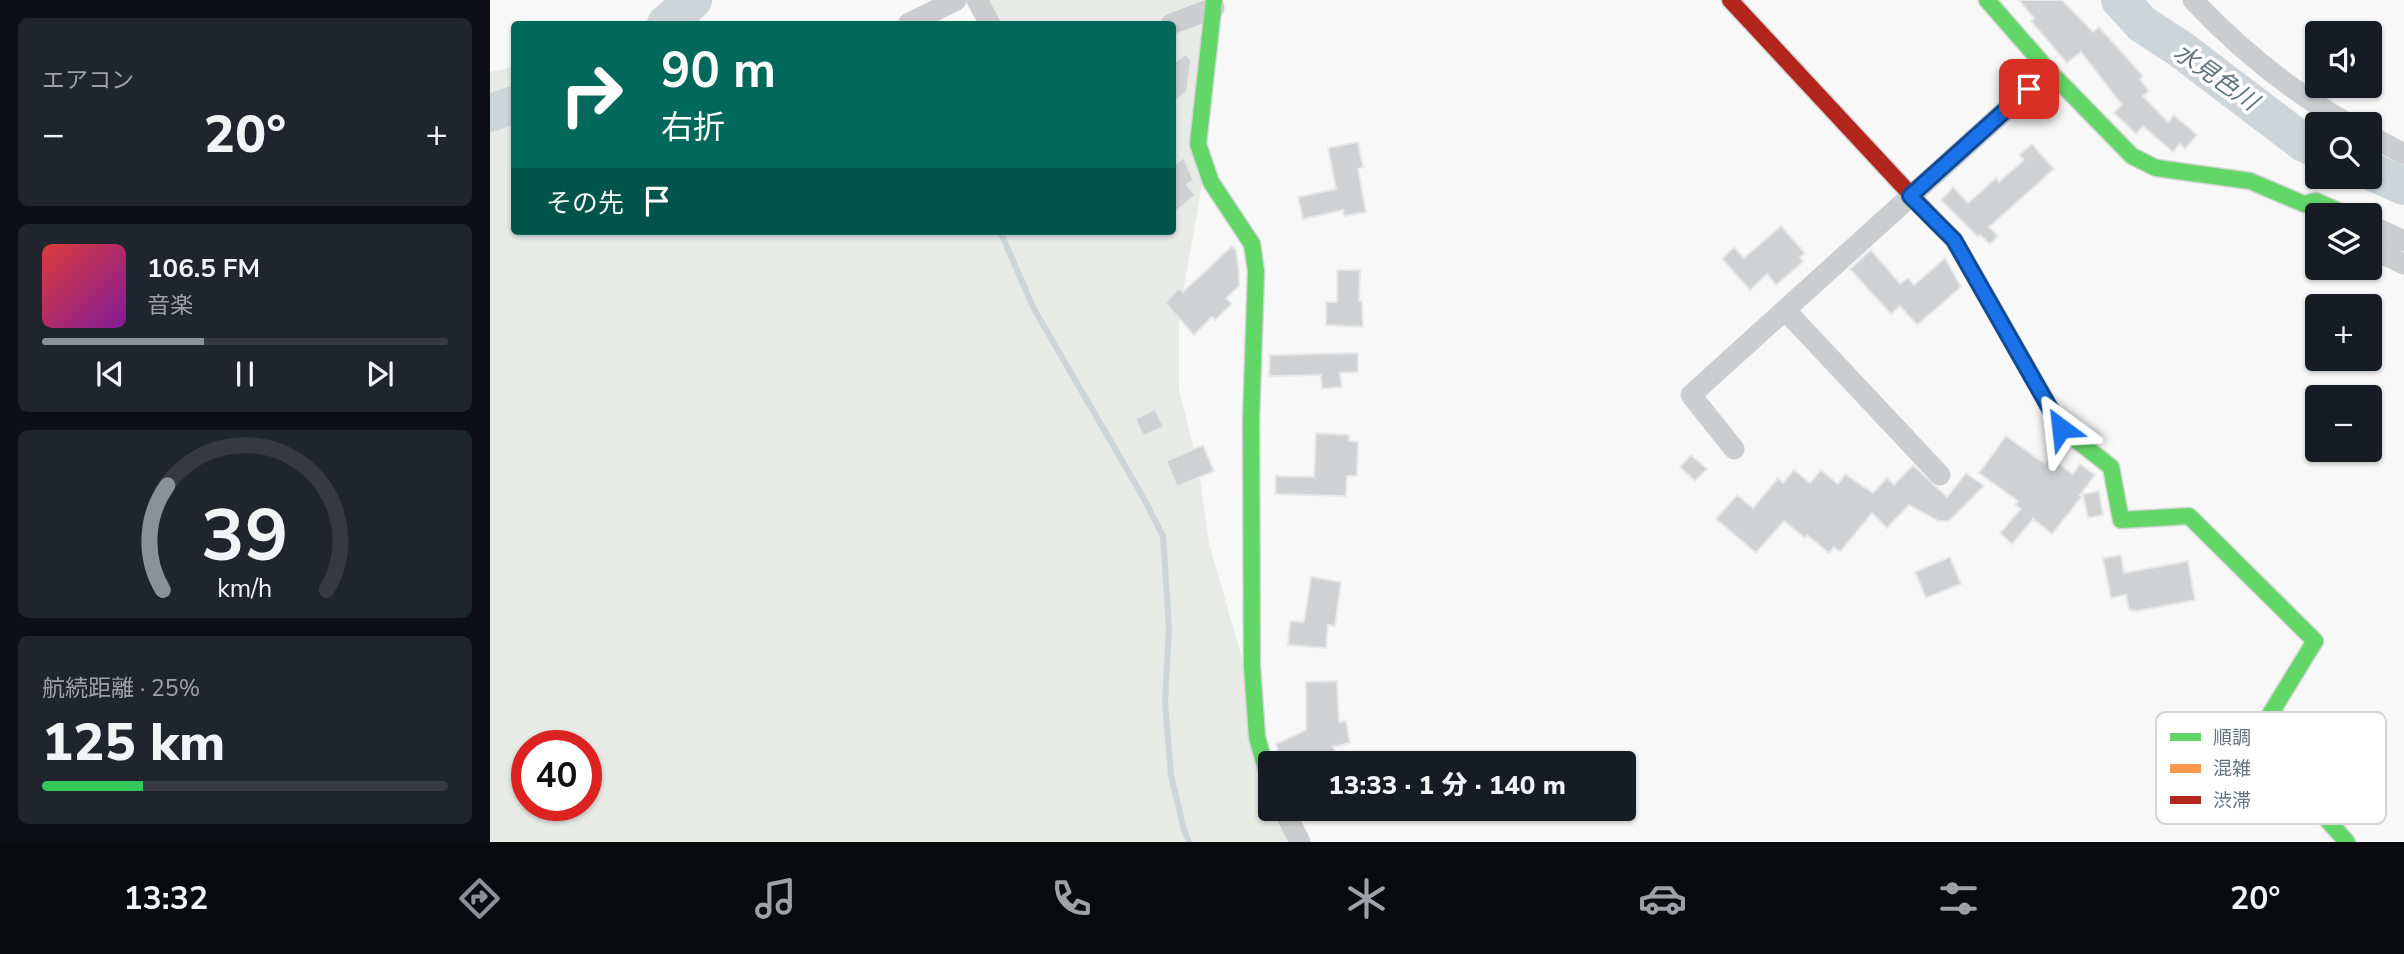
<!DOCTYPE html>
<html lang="ja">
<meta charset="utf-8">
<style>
:root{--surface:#171b24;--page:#20242c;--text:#f1f3f6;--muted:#9ea1a6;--line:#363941;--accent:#8c9099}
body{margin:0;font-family:"Nunito Sans","Noto Sans JP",sans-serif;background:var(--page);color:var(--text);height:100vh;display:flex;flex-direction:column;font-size:26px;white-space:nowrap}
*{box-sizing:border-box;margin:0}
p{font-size:23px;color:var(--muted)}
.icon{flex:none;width:38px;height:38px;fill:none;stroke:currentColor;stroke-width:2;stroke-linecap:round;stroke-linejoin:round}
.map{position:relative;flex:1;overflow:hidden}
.sheet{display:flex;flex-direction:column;gap:18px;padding:18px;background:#0d0f14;width:490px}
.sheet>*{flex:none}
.banner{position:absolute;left:21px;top:21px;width:665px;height:214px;border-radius:7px;box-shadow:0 2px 5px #0004;background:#00695c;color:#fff;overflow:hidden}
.fabs{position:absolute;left:1815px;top:21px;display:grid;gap:14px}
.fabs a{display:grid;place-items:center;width:77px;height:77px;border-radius:7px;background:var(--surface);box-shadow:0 2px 5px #0004;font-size:35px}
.speed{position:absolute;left:21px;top:730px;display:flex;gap:14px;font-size:35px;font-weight:700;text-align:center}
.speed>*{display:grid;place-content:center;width:91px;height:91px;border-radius:50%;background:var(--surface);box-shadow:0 2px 5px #0004;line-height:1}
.speed .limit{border:10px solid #d22;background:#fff;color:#111}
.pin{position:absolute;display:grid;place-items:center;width:60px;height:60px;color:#fff;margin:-30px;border-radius:14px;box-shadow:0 4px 10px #0006}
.me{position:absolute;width:77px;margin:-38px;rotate:330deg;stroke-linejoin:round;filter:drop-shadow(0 0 5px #0008)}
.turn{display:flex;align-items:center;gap:24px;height:147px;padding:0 35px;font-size:32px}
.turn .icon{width:91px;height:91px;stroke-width:2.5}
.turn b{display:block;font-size:49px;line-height:60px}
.then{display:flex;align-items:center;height:66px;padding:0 35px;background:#0003;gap:14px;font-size:26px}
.big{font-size:52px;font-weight:800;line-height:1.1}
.sheet .widget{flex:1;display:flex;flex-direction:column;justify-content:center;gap:10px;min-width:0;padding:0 24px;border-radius:10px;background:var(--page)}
.sheet .dial{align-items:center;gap:0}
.dial svg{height:182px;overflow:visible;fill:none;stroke:var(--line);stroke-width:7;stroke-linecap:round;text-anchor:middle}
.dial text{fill:var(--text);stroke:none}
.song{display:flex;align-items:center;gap:21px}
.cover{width:84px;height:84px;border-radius:10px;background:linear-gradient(135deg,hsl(0 70% 55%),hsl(290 70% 35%))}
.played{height:7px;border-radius:4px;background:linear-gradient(90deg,var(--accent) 40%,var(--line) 40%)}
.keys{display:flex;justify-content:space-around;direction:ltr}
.heat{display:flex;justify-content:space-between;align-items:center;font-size:38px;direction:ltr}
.charge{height:10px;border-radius:5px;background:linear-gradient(90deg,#34c759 25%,var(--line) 0)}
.trip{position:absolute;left:768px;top:751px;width:378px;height:70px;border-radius:7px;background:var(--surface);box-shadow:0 2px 5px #0004;font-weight:800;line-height:70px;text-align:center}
.menu{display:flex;height:112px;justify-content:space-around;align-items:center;background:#090b0e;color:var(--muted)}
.menu .icon{width:49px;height:49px}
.menu .selected{color:var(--accent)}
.menu b{font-size:32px;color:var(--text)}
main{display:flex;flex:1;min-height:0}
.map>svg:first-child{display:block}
.green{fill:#e7eae5;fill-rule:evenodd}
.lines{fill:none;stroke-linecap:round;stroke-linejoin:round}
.stream{stroke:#cdd5d8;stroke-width:6}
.river{stroke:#cdd5d8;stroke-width:38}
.building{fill:#cfd1d2;stroke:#e8e8e8;stroke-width:2}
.fast-casing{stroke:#d4d5d5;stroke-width:19}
.slow-casing{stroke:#d4d5d5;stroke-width:19}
.jam-casing{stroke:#d4d5d5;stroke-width:19}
.street{stroke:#cbcdce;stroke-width:21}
.fast{stroke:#63d668;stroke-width:16}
.slow{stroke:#ff974d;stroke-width:16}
.jam{stroke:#b3261e;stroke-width:16}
.route-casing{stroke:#114b97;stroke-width:18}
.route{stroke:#1a73e8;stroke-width:12}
.labels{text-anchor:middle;stroke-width:7;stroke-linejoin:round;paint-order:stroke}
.water-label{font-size:24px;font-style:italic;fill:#5f747c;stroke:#fff}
.key{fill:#fff;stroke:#d0d6d9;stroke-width:2}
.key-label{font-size:19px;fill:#647581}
</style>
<main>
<section class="sheet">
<div class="widget"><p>エアコン</p>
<div class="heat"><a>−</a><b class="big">20°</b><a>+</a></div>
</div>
<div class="widget">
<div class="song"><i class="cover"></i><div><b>106.5 FM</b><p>音楽</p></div></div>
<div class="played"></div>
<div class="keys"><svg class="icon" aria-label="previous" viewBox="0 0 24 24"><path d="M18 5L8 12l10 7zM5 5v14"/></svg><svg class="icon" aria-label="pause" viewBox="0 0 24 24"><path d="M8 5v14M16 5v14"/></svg><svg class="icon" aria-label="next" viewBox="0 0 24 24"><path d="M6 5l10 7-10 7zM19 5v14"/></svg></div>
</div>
<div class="widget dial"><svg viewBox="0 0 100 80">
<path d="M14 69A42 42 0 1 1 86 69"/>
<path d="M14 69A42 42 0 0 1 16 23" stroke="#8c9099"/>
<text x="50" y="56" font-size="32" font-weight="700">39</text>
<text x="50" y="72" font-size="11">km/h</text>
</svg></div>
<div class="widget"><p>航続距離 · 25%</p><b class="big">125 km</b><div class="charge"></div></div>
</section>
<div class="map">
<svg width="1914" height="842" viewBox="0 0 1914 842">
<rect width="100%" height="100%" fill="#f8f8f8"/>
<path class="green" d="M 488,0 L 729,0 L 711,190 L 689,316 L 689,389 L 708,465 L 719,543 L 782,763 L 780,808 L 797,809 L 819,842 L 0,842 L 0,72 L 24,67 L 24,231 L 682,231 L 682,24 L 486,24 ZM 37,746 L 96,746 L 96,805 L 37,805 Z"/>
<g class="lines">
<path class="stream" d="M 510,231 L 544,309 L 653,497 L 673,536 L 679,628 L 675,702 L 681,775 L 694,830 L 699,842"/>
<g class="river">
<path d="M 1630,0 L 1652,24 L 1689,48 L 1814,143 L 1827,149"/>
<path d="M 176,24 L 203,0"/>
<path d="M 0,113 L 24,105"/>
<path d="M 1880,171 L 1914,186"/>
</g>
</g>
<g class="building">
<path d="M 1529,0 L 1572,0 L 1603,32 L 1609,27 L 1653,76 L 1650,79 L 1659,91 L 1653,96 L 1678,122 L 1684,115 L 1707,135 L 1695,149 L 1690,144 L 1683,152 L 1653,126 L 1646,134 L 1624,113 L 1632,105 L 1591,52 L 1577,63 L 1541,21 L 1544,18 Z"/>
<path d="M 696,54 L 701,61 L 697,92 L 682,103 L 682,64 Z"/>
<path d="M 868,142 L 873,167 L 868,169 L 876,212 L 854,216 L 853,210 L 813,219 L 808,197 L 846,189 L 838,148 Z"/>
<path d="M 1542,144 L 1564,169 L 1499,227 L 1508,236 L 1500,244 L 1490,235 L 1488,237 L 1451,200 L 1463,187 L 1478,203 L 1506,178 L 1509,182 L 1534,160 L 1529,155 Z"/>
<path d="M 694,157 L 703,180 L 697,185 L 706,195 L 682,215 L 682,167 Z"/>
<path d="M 1291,226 L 1315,253 L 1310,257 L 1313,262 L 1286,285 L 1277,274 L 1260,290 L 1232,259 L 1244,247 L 1254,258 Z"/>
<path d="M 742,246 L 746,250 L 749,272 L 749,286 L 736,298 L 742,304 L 725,320 L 722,317 L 704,335 L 675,303 L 689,288 L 693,292 Z"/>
<path d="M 1381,250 L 1410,284 L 1418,278 L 1424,285 L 1455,258 L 1471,287 L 1427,325 L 1410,306 L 1401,314 L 1360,269 Z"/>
<path d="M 847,270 L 870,270 L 869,301 L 872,301 L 873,327 L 836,325 L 836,302 L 847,302 Z"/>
<path d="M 868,353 L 868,372 L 850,373 L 852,387 L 832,389 L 831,375 L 779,376 L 780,355 Z"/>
<path d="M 665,409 L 674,427 L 653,436 L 645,419 Z"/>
<path d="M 826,433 L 859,435 L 859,441 L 868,442 L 867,476 L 857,476 L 856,496 L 785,494 L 786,476 L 824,477 Z"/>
<path d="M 1516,436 L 1555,464 L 1559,457 L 1583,474 L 1590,464 L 1605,475 L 1590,495 L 1609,491 L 1613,515 L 1598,518 L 1593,495 L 1562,534 L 1543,519 L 1522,544 L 1510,533 L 1531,509 L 1525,505 L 1528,501 L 1489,473 Z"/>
<path d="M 713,445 L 724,471 L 687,487 L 676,461 Z"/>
<path d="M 1201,455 L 1217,469 L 1205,481 L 1190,467 Z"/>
<path d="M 1423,465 L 1457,497 L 1476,473 L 1494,486 L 1459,521 L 1448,521 L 1419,505 L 1397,528 L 1382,513 L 1350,552 L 1344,547 L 1339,553 L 1317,535 L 1315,538 L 1294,521 L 1266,553 L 1226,519 L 1247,495 L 1263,508 L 1288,478 L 1293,483 L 1304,470 L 1320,483 L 1331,470 L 1348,484 L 1355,474 L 1383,493 L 1397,478 L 1404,485 Z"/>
<path d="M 1631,555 L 1634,573 L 1698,561 L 1705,600 L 1647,611 L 1639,610 L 1636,595 L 1621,598 L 1613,558 Z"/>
<path d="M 1460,557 L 1471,584 L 1436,598 L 1425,572 Z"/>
<path d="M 821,577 L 851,582 L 845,626 L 838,625 L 836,648 L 798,645 L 800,621 L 814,622 Z"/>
<path d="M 847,681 L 849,722 L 856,721 L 860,743 L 843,747 L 853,763 L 792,763 L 786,744 L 816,730 L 816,682 Z"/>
</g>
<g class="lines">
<g class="fast-casing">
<g id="fast">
<path d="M 724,0 L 708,144 L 721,182 L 762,244 L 766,271 L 761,421 L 762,667 L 767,737 L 780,783"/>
<path d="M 1497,0 L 1559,71 L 1642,156 L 1666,168 L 1760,181 L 1814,204 L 1826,201 L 1858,215"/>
<path d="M 1568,422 L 1571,428 L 1621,467 L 1631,520 L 1699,516 L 1825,641 L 1765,739 L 1857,842"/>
</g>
</g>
<g class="slow-casing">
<path id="slow" d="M 1449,225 L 1464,240 L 1568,422"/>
</g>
<g class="jam-casing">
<path id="jam" d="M 1240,0 L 1449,225"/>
</g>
<g class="street">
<path d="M 487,0 L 500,24"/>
<path d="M 1703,0 C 1748,48 1801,91 1859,124"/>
<path d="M 418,24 L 466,0"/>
<path d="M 681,24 L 724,8"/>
<path d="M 1880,136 L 1914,154"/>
<path d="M 1880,225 L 1914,241"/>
<path d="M 1880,248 L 1914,264"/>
<path d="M 1296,311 L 1450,475"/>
<path d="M 1244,449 L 1201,395 L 1559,71"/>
<path d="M 793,808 L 810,842"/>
</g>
<use href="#fast" class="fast"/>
<use href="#slow" class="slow"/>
<use href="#jam" class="jam"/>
</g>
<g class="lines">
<g class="route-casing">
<path id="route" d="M 1539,89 L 1420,196 L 1464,240 L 1571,428"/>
</g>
<use href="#route" class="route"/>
</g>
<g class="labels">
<g class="water-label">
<text transform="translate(1726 77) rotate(35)" y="8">水見色川</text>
</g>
</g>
<rect x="1666" y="712" width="230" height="112" rx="10" class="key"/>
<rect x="1680" y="733" width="31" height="8" fill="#63d668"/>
<rect x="1680" y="764" width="31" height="9" fill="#ff974d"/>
<rect x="1680" y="796" width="31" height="8" fill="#b3261e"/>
<g class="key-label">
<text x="1723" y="744">順調</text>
<text x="1723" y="775">混雑</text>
<text x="1723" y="807">渋滞</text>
</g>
</svg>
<div class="fabs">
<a><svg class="icon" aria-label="sound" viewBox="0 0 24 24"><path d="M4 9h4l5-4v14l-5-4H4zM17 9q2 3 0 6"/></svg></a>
<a><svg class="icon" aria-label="search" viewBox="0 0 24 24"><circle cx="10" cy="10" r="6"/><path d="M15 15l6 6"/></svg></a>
<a><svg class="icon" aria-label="layers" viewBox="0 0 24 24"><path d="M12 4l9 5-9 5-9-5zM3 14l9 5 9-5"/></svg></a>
<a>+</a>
<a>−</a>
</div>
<div class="speed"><div class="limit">40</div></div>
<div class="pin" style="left:1539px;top:89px;background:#d93025"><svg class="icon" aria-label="arrive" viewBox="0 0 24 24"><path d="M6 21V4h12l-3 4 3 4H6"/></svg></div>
<svg class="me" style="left:1571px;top:428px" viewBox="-20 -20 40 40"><path d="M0-17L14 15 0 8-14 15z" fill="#1a73e8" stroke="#fff" stroke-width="4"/></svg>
<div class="trip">13:33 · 1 分 · 140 m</div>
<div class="banner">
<div class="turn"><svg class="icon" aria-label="right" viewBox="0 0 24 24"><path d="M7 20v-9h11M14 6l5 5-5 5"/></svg><div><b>90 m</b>右折</div></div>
<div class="then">その先<svg class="icon" aria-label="arrive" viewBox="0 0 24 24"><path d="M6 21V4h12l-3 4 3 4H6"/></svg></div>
</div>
</div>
</main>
<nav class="menu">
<b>13:32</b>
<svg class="icon selected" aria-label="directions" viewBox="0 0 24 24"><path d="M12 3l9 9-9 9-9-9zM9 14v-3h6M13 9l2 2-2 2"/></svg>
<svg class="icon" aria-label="music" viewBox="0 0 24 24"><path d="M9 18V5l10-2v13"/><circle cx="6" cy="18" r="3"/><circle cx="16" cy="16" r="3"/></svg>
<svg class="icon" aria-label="phone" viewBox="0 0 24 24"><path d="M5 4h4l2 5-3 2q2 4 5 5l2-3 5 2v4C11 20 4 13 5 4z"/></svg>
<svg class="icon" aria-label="climate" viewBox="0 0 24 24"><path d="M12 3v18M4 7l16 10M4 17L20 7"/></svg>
<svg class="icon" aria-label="car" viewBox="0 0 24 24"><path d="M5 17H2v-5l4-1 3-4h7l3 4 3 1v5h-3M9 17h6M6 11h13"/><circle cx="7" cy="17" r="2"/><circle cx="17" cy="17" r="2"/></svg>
<svg class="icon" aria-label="filters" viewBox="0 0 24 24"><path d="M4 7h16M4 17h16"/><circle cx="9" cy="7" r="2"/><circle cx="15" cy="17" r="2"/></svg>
<b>20°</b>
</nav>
